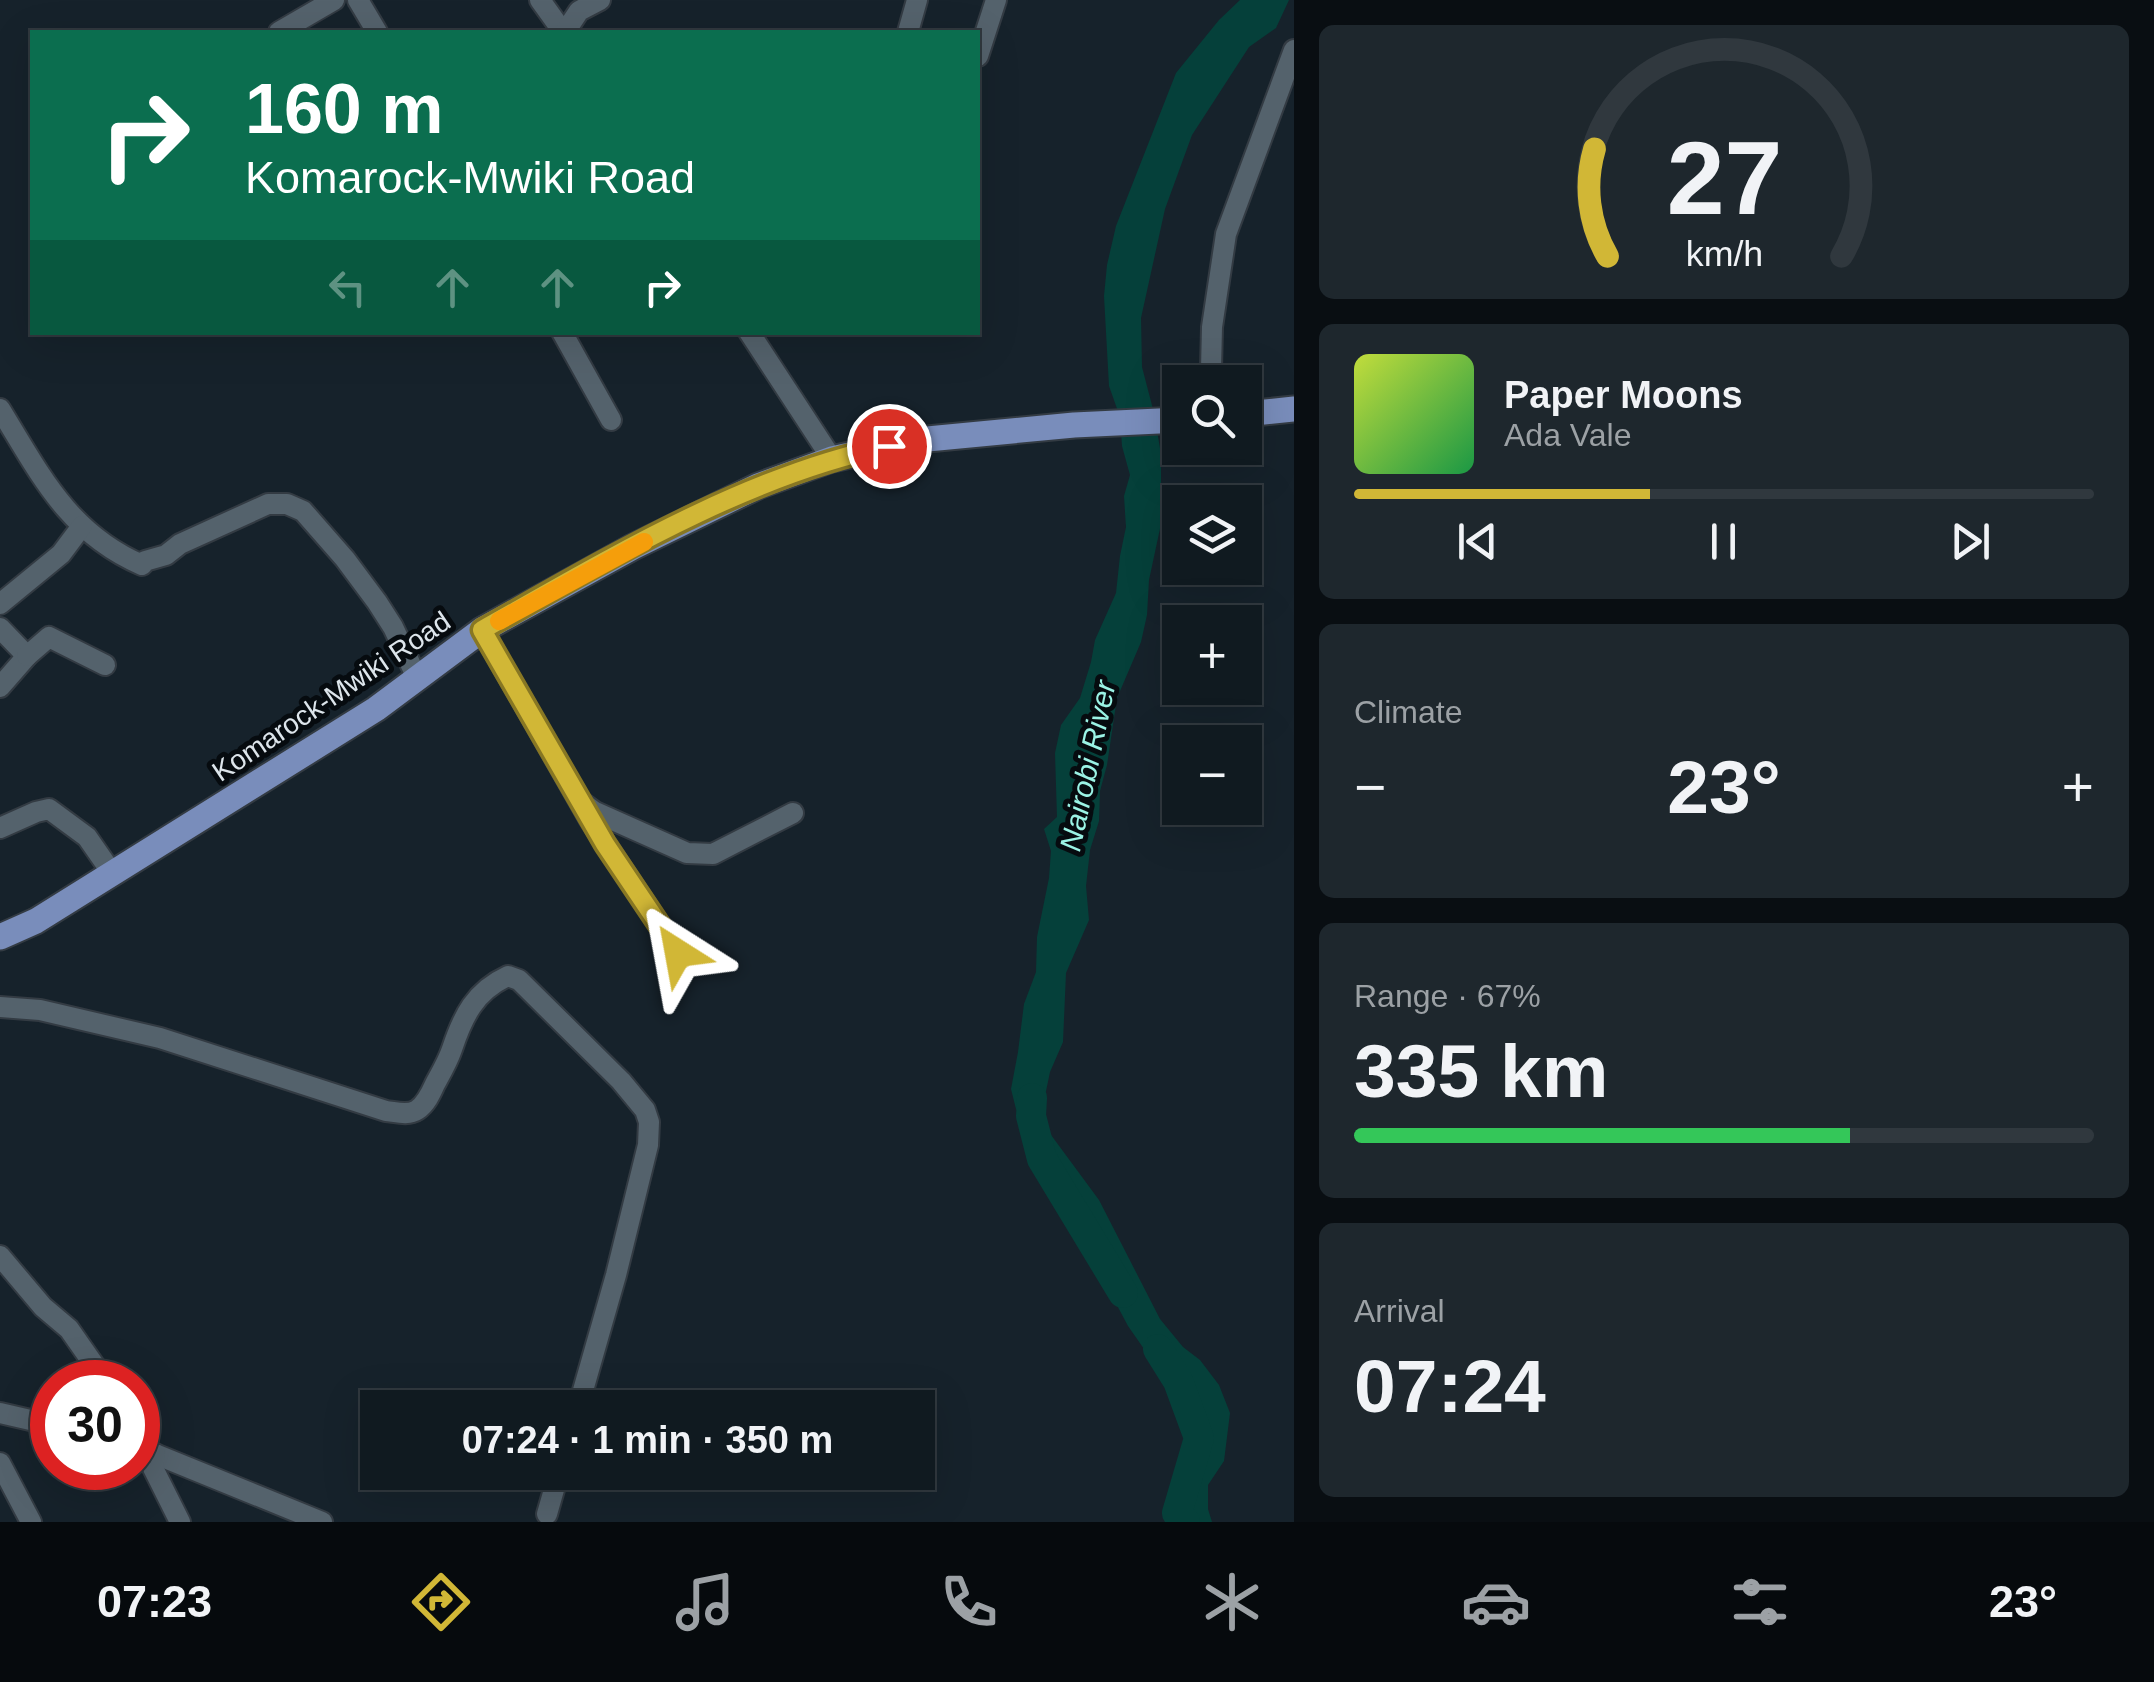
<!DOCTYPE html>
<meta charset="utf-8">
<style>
:root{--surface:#101a20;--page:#1e272d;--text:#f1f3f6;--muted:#9ca1a5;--line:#30383e;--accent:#d1b736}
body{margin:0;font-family:Helvetica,sans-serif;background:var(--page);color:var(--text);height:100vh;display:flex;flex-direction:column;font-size:38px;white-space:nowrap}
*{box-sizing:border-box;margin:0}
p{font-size:32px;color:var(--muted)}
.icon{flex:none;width:55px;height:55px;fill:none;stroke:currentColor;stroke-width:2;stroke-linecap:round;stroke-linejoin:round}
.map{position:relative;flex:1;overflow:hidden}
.sheet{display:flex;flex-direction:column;gap:25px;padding:25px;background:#090e12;width:860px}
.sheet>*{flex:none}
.banner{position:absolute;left:30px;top:30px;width:950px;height:305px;border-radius:0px;box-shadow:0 10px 40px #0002,0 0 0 2px var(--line);background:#0b6e4f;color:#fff;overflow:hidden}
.fabs{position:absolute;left:1162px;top:365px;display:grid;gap:20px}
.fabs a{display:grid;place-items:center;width:100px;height:100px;border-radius:0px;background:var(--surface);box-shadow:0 10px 40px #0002,0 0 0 2px var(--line);font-size:50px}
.speed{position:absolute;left:30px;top:1360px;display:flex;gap:20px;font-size:50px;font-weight:700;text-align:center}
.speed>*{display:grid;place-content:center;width:130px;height:130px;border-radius:50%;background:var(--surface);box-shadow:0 10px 40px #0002,0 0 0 2px var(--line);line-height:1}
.speed .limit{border:15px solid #d22;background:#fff;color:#111}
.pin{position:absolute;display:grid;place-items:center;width:85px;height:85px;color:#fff;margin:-42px;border:5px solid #fff;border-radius:50%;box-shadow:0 2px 10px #0007}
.me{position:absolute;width:110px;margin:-55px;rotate:326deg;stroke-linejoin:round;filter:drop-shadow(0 0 8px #0008)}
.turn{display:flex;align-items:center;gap:35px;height:210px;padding:0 50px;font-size:45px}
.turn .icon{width:130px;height:130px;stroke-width:2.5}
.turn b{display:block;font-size:70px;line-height:85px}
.lanes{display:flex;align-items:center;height:95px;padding:0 50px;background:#0003;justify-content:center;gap:50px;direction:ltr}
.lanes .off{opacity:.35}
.big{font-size:75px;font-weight:700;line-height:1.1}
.sheet .card{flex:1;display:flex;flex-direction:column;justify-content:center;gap:15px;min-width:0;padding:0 35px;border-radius:15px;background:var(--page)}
.sheet .dial{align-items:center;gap:0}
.dial svg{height:260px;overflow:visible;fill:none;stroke:var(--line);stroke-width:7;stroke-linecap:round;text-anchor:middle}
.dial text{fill:var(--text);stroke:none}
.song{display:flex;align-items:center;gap:30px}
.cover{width:120px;height:120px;border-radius:15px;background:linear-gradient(135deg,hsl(70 70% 55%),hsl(140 70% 35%))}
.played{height:10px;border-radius:5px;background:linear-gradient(90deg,var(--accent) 40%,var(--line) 40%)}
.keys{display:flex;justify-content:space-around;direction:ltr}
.heat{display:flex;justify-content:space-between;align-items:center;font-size:55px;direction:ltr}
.charge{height:15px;border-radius:8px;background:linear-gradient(90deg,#34c759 67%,var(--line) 0)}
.trip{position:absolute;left:360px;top:1390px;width:575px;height:100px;border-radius:0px;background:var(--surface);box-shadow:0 10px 40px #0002,0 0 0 2px var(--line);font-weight:700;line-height:100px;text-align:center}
.tab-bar{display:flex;height:160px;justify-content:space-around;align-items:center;background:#060a0d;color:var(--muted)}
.tab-bar .icon{width:70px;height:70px}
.tab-bar .active{color:var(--accent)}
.tab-bar b{font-size:45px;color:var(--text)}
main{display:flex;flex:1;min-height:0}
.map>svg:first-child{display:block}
.water{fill:#05403a}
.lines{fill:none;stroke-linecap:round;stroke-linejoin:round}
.river{stroke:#05403a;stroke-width:30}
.minor-casing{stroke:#333b43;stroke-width:24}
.major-casing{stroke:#333b43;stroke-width:29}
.minor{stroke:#54626c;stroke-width:20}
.major{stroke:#798dbb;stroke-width:25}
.route-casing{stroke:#887723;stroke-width:25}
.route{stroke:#d1b736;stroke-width:18}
.slow{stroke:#f59e0b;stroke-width:18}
.labels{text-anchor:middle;stroke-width:10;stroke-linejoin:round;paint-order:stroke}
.street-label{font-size:28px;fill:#dde5eb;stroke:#060b0f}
.water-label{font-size:30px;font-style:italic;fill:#9bf3e5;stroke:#060b0f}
</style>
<main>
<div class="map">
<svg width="1294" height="1522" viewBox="0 0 1294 1522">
<rect width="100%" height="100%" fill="#16222b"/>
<path class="water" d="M 1240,0 L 1289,0 L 1276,28 L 1249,47 L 1192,135 L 1165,209 L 1141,318 L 1142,367 L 1154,413 L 1161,454 L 1161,524 L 1149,580 L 1147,615 L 1141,642 L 1117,698 L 1107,765 L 1100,791 L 1099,821 L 1090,850 L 1086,886 L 1089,920 L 1066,973 L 1063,1042 L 1050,1072 L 1040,1120 L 1099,1200 L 1160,1319 L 1183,1347 L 1200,1360 L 1219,1385 L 1230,1413 L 1224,1461 L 1208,1485 L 1208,1509 L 1212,1522 L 1172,1522 L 1168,1517 L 1177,1497 L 1177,1479 L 1192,1454 L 1198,1407 L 1180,1385 L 1151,1359 L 1128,1326 L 1111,1294 L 1102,1258 L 1087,1232 L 1072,1186 L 1051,1162 L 1036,1136 L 1016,1109 L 1011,1089 L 1018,1052 L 1024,1004 L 1036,972 L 1037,937 L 1049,878 L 1051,851 L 1044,829 L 1057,817 L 1055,753 L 1061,725 L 1080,698 L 1091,662 L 1095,640 L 1116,593 L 1120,556 L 1126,527 L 1124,496 L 1130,475 L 1122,446 L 1120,417 L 1109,386 L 1104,296 L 1107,265 L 1116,226 L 1176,73 L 1219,20 Z"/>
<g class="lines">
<g class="river">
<path d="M 1032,1098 L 1031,1116 L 1042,1159 L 1123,1293"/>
<path d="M 1158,1349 L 1178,1381 L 1199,1438 L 1177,1513 L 1185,1522"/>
</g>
<g class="minor-casing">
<g id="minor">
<path d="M 358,0 L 377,32"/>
<path d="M 540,0 L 563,32"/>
<path d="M 279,32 L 334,0"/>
<path d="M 565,32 L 579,11 L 600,0"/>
<path d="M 908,32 L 917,0"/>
<path d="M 978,56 L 996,0"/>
<path d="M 562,332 L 611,420"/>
<path d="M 749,332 L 832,459"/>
<path d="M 1215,382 L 1211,369 L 1212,327 L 1226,234 L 1294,50"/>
<path d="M 0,409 C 40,474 68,533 142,565 L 145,561 L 166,555 L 180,544 L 268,504 L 287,504 L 303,511 L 345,559 L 377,602 L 393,627 L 418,680"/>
<path d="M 0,604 L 61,554 L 82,526"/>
<path d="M 0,628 L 27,656 L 0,687"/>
<path d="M 482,630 L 590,820 L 678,953"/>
<path d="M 27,656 L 49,637 L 105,665"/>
<path d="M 584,804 L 595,812 L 687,853 L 713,854 L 793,813"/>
<path d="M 0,828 L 36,812 L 49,809 L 87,837 L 112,873"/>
<path d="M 0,1007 L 40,1010 L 160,1038 L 386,1111 C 396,1112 408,1116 417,1110 C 426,1104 431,1093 435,1084 C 441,1073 448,1061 452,1049 C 463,1016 475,991 508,976 L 519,980 L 621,1081 L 645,1110 L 649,1122 L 648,1145 L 616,1275 L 578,1408"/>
<path d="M 0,1256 L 43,1307 L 69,1329 L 106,1382"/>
<path d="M 0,1413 L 52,1425"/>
<path d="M 138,1450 L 155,1454 L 322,1522"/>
<path d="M 155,1454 L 153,1468 L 180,1522"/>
<path d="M 0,1463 L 31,1522"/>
<path d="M 547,1514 L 559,1472"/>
</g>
</g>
<g class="major-casing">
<g id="major">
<path d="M 1245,414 L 1294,409"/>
<path d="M 0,937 L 36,921 L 376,709 L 482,630 L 633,547 L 758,486 L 832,459 L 917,440 L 1074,425 L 1180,420"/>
</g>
</g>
<use href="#minor" class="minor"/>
<use href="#major" class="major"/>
</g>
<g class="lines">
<g class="route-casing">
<path id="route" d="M 678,953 L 605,844 L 482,630 C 608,559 747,475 889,446"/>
</g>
<use href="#route" class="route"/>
<path class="slow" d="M 499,621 L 644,542"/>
</g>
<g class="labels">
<g class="street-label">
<text transform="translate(331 696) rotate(-34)" y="10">Komarock-Mwiki Road</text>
</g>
<g class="water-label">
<text transform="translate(1088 766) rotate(-78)" y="10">Nairobi River</text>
</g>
</g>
</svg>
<div class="fabs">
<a><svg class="icon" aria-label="search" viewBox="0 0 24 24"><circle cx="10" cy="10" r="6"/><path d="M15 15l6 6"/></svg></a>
<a><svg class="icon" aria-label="layers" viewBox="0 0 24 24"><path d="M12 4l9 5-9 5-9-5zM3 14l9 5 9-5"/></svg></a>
<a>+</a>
<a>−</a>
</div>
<div class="speed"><div class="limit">30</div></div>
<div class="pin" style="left:889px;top:446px;background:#d93025"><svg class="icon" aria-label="arrive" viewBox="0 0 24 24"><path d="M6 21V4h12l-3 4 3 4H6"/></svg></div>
<svg class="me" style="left:678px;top:953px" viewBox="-20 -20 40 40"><path d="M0-17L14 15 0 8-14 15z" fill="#d1b736" stroke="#fff" stroke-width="4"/></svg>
<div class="trip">07:24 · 1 min · 350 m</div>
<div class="banner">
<div class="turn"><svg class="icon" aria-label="right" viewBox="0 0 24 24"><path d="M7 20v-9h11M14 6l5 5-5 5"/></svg><div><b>160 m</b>Komarock-Mwiki Road</div></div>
<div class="lanes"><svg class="icon off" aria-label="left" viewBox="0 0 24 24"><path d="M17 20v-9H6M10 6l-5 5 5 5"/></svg><svg class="icon off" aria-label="ahead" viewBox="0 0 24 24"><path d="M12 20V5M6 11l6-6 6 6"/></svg><svg class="icon off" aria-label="ahead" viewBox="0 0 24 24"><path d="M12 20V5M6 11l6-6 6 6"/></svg><svg class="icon" aria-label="right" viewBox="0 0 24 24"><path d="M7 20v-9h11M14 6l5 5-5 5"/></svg></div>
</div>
</div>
<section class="sheet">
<div class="card dial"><svg viewBox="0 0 100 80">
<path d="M14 69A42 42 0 1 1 86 69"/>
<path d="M14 69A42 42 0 0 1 10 36" stroke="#d1b736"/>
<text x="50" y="56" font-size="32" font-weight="700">27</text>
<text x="50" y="72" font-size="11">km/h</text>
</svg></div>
<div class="card">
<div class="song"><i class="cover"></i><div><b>Paper Moons</b><p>Ada Vale</p></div></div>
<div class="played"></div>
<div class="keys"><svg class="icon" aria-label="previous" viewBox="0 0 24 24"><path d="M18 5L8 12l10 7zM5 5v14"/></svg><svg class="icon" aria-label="pause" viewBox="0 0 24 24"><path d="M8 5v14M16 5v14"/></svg><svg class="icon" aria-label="next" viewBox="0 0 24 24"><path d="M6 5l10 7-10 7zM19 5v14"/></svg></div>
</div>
<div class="card"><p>Climate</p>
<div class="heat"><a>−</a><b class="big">23°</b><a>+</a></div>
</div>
<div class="card"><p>Range · 67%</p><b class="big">335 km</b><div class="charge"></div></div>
<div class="card"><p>Arrival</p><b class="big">07:24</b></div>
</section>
</main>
<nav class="tab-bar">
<b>07:23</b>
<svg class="icon active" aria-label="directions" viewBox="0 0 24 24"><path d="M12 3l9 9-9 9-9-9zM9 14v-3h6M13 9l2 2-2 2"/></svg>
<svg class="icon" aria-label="music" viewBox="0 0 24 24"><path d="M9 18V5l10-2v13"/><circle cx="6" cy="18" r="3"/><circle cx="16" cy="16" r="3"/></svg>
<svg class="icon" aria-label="phone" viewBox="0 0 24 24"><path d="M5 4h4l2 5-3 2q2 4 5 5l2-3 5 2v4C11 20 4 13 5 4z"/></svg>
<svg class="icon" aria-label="climate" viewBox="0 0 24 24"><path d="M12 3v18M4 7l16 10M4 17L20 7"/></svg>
<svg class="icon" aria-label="car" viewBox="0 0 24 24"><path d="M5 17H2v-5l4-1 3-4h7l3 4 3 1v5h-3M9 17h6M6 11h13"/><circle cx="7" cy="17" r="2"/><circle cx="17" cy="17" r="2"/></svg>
<svg class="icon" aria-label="filters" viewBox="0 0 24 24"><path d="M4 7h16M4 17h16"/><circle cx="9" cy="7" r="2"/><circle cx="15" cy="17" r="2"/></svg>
<b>23°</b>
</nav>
